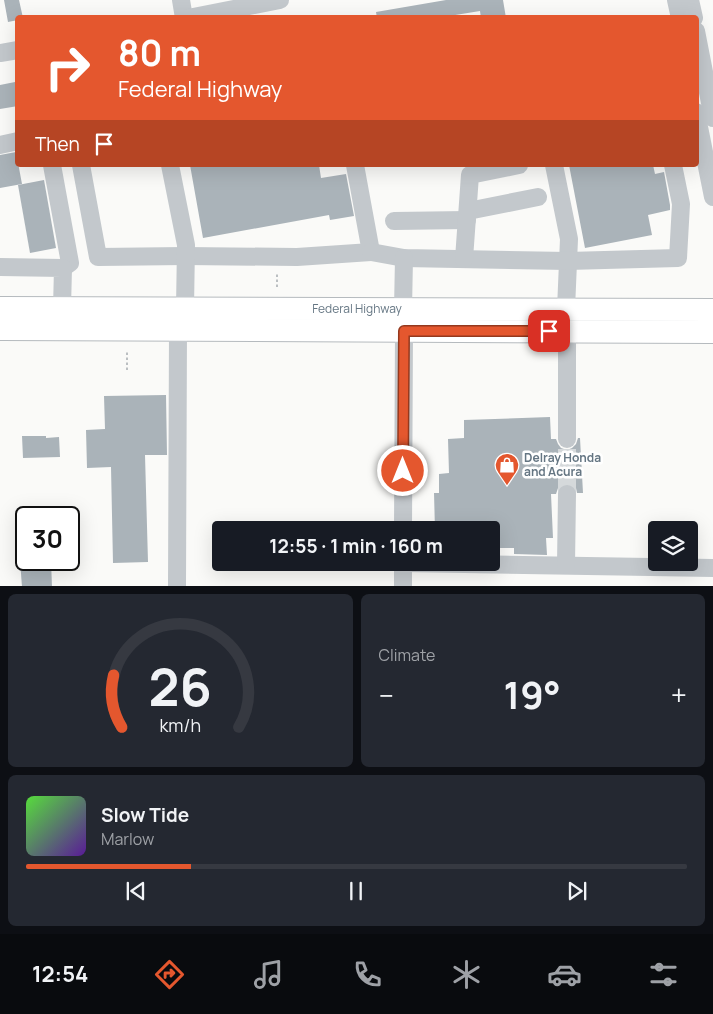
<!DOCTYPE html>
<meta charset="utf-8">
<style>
:root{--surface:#171b24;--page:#242831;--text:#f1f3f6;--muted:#9ea1a6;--line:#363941;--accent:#e4572e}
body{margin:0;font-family:Manrope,sans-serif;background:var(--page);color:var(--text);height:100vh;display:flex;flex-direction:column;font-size:19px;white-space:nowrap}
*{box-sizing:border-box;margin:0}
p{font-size:16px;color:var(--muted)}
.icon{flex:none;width:28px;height:28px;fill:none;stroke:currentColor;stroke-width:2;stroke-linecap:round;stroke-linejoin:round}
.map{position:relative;height:586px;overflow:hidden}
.sheet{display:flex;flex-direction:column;gap:8px;padding:8px;background:#0d0f14;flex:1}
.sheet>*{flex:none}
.banner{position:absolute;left:15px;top:15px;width:684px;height:152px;border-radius:5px;box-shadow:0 5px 20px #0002;background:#e4572e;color:#fff;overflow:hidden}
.buttons{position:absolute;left:648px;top:521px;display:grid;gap:10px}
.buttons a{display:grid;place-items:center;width:50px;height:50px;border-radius:5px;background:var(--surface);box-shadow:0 5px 20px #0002;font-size:25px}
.speed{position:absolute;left:15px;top:506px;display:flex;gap:10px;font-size:25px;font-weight:700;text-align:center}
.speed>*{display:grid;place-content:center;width:65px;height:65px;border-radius:50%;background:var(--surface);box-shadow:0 5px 20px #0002;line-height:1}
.speed .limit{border:2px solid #111;border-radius:8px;background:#fff;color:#111}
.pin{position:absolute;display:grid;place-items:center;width:42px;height:42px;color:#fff;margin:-21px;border-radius:10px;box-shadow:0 2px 8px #0006}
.me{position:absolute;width:55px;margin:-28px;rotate:0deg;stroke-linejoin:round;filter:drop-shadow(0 0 4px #0008)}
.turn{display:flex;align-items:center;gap:18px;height:105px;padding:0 20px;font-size:22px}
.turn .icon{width:65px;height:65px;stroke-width:2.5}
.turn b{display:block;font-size:35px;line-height:42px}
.then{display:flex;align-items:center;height:48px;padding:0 20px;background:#0003;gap:10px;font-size:19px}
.big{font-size:38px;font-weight:700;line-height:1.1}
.sheet .card{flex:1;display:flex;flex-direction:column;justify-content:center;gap:8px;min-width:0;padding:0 18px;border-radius:8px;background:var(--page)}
.sheet .dial{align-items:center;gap:0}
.dial svg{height:130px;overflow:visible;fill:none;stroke:var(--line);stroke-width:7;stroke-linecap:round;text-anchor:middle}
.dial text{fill:var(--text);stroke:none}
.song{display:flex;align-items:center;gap:15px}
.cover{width:60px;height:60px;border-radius:8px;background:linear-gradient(135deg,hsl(110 70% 55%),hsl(270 70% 35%))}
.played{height:5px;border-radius:2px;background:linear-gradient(90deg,var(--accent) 25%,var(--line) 25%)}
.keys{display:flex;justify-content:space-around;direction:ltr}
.heat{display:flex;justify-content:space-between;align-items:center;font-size:28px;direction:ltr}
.sheet .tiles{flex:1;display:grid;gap:8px;grid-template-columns:1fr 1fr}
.card:last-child{grid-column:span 2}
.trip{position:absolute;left:212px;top:521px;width:288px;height:50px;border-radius:5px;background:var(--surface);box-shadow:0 5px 20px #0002;font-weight:700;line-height:50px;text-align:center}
.tabs{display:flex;height:80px;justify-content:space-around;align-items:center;background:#090b0e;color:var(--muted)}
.tabs .icon{width:35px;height:35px}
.tabs .current{color:var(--accent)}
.tabs b{font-size:22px;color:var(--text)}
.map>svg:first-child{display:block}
.building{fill:#aab3b9}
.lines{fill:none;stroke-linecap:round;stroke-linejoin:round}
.minor-tunnel{stroke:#d5d9db;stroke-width:18;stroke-dasharray:18 9;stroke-linecap:butt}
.major-casing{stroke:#b5babe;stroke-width:24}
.path{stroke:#bbbfc2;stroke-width:2;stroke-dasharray:2.5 2.5;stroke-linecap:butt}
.minor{stroke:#c3c8cc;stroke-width:18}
.major{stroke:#fff;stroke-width:22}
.route-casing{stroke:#94391e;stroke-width:12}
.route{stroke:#e4572e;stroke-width:9}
.labels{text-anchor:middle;stroke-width:5;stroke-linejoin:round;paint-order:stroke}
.street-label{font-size:12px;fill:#657683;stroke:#fff}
.poi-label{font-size:12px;font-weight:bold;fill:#657683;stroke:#fff;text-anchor:start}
</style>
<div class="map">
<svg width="713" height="587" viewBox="0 0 713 587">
<rect width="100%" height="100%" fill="#fafaf8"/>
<g class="building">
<path d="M 4,0 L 19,0 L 23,18 L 18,18 L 18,20 L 8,22 Z"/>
<path d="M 446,0 L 503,0 L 506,18 L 481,18 L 480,11 L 443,17 L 442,15 L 429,18 L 377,18 L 376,12 Z"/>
<path d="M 15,82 L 18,97 L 18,106 L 0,109 L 0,85 Z"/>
<path d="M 16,152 L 22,184 L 0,188 L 0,155 Z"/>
<path d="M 190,165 L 319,165 L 321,178 L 346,174 L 354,216 L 330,220 L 329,215 L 203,238 Z"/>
<path d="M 569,165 L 653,165 L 655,174 L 664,172 L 670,205 L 670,210 L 648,215 L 652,235 L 585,248 Z"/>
<path d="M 44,180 L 56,248 L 30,253 L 18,185 Z"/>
<path d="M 166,395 L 167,455 L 145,455 L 148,562 L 113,563 L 111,467 L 87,468 L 86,430 L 105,429 L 104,396 Z"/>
<path d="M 550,417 L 551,439 L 556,439 L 558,444 L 561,448 L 567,450 L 572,448 L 576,444 L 578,438 L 580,438 L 583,493 L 577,493 L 576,488 L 573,485 L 567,483 L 562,485 L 558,488 L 556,494 L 551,494 L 553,538 L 546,538 L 547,555 L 514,554 L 514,548 L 491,548 L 491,530 L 435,530 L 434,493 L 439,493 L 439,474 L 449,473 L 448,439 L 464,438 L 464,420 Z"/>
<path d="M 22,436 L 46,436 L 46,438 L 59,437 L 60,457 L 23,458 Z"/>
<path d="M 20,560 L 51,560 L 52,587 L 22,587 Z"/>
</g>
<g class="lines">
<path class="minor-tunnel" d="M 567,494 L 567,439"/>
<g class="major-casing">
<g id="major">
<path d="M 0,308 L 713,310"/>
<path d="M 0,329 L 713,332"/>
</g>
</g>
<g class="path">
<path d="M 277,287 L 277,272"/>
<path d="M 127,370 L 127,352"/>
</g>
<g class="minor">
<path d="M 181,0 L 184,18"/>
<path d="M 676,0 L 680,18"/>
<path d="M 690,0 L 694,18"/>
<path d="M 188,18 L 280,0"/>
<path d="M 696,31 L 713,118"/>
<path d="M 0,53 L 18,50"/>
<path d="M 696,112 L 713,197"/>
<path d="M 0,145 L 18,141"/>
<path d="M 52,165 L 70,263 L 63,268"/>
<path d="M 81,165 L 98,257 L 185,256 L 297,257 L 371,252 L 355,165"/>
<path d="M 170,165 L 186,245 L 185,308 L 178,330 L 177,587"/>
<path d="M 554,165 L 569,239 L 566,309"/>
<path d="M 468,211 L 538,197"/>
<path d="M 394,221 L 467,220"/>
<path d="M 371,252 L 404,258 L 568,261 L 678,258 L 681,204 L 673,165"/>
<path d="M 464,259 L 470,175 L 519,165"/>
<path d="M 0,267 L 63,268 L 62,308"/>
<path d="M 403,309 L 404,258"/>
<path d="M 567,331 L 567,439"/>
<path d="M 403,530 L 404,331"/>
<path d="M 403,562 L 403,587"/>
<path d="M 403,563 L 713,568"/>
<path d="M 566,565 L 567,494"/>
</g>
<use href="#major" class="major"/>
</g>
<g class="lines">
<g class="route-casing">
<path id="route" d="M 403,471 L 404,331 L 549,331"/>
</g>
<use href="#route" class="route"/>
</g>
<defs>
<g id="shop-pin" transform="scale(1.25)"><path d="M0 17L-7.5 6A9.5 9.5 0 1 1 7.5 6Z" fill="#e4572e" stroke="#fff"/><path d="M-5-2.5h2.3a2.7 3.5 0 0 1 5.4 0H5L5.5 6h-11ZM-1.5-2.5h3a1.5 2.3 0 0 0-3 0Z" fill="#fff"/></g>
</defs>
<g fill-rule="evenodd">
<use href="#shop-pin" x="507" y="465"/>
</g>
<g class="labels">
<g class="street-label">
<text x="357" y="313">Federal Highway</text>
</g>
<g class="poi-label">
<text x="524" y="462">Delray Honda<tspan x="524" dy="14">and Acura</tspan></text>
</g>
</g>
</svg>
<div class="buttons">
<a><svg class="icon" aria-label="layers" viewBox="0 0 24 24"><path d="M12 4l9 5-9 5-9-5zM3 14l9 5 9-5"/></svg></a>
</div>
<div class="speed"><div class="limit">30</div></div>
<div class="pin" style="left:549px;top:331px;background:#d93025"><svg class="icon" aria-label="arrive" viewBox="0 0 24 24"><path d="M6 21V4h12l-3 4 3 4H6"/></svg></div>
<svg class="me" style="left:403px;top:471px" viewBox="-20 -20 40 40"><circle r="17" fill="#e4572e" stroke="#fff" stroke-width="3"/><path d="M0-11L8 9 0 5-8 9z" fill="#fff"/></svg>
<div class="trip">12:55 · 1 min · 160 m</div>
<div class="banner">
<div class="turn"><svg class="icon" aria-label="right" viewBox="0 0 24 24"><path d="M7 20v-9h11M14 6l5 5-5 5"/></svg><div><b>80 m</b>Federal Highway</div></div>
<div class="then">Then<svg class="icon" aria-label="arrive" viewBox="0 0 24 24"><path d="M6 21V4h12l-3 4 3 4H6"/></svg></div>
</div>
</div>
<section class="sheet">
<div class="tiles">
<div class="card dial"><svg viewBox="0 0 100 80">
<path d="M14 69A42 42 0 1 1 86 69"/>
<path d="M14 69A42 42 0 0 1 9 37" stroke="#e4572e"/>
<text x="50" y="56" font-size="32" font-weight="700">26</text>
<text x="50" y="72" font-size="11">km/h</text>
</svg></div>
<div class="card"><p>Climate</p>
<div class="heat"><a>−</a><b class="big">19°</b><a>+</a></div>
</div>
<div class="card">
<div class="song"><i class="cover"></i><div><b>Slow Tide</b><p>Marlow</p></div></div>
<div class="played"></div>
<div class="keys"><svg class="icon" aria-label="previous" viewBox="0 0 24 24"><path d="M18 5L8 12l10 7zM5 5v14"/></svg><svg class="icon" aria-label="pause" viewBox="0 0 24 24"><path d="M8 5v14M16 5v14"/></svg><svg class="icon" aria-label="next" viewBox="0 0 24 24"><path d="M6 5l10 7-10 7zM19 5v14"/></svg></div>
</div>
</div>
</section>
<nav class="tabs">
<b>12:54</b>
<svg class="icon current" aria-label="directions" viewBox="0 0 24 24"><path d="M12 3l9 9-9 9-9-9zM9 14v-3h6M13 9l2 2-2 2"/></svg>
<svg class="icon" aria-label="music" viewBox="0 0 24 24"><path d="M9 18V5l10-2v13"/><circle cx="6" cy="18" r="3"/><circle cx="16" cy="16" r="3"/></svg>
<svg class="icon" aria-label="phone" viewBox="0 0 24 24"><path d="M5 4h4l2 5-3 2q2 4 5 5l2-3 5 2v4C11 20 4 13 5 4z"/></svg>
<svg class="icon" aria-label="climate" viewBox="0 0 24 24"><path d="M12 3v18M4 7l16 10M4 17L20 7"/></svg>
<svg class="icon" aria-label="car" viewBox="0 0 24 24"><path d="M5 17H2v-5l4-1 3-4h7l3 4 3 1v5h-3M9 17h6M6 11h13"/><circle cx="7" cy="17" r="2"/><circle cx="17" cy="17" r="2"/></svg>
<svg class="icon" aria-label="filters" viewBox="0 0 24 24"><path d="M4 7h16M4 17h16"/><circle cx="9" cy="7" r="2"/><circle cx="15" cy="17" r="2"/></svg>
</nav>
